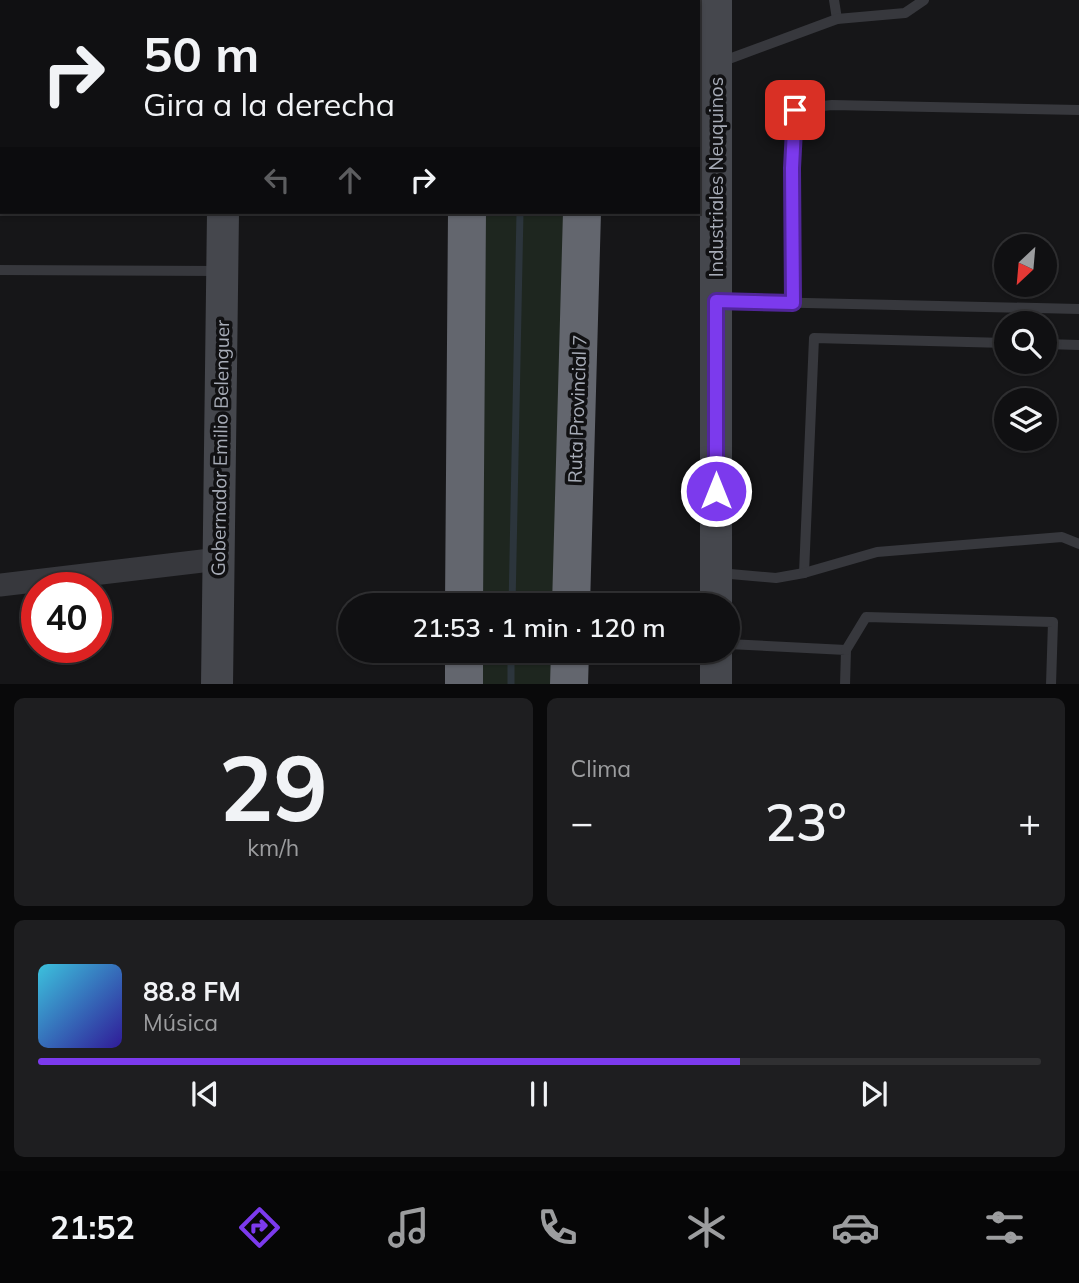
<!DOCTYPE html>
<html lang="es">
<meta charset="utf-8">
<style>
:root{--surface:#101012;--page:#1e1e20;--text:#f1f3f6;--muted:#9c9d9f;--line:#303032;--accent:#7c3aed}
body{margin:0;font-family:Mulish,sans-serif;background:var(--page);color:var(--text);height:100vh;display:flex;flex-direction:column;font-size:26px;white-space:nowrap}
*{box-sizing:border-box;margin:0}
p{font-size:23px;color:var(--muted)}
.icon{flex:none;width:38px;height:38px;fill:none;stroke:currentColor;stroke-width:2;stroke-linecap:round;stroke-linejoin:round}
.map{position:relative;height:684px;overflow:hidden}
.details{display:flex;flex-direction:column;gap:14px;padding:14px;background:#09090a;flex:1}
.details>*{flex:none}
.top-card{position:absolute;left:0px;top:0px;width:700px;height:214px;box-shadow:0 2px 5px #0004,0 0 0 2px var(--line);background:#101012;color:var(--text);overflow:hidden}
.needle{width:46px;rotate:206deg}
.controls{position:absolute;left:994px;top:234px;display:grid;gap:14px}
.controls a{display:grid;place-items:center;width:63px;height:63px;border-radius:50%;background:var(--surface);box-shadow:0 2px 5px #0004,0 0 0 2px var(--line);font-size:35px}
.speed{position:absolute;left:21px;top:572px;display:flex;gap:14px;font-size:35px;font-weight:700;text-align:center}
.speed>*{display:grid;place-content:center;width:91px;height:91px;border-radius:50%;background:var(--surface);box-shadow:0 2px 5px #0004,0 0 0 2px var(--line);line-height:1}
.speed .limit{border:10px solid #d22;background:#fff;color:#111}
.pin{position:absolute;display:grid;place-items:center;width:60px;height:60px;color:#fff;margin:-30px;border-radius:14px;box-shadow:0 4px 10px #0006}
.me{position:absolute;width:77px;margin:-38px;rotate:0deg;stroke-linejoin:round;filter:drop-shadow(0 0 5px #0008)}
.turn{display:flex;align-items:center;gap:24px;height:147px;padding:0 28px;font-size:32px}
.turn .icon{width:91px;height:91px;stroke-width:2.5}
.turn b{display:block;font-size:49px;line-height:60px}
.lanes{display:flex;align-items:center;height:66px;padding:0 28px;background:#0003;justify-content:center;gap:35px;direction:ltr}
.lanes .off{opacity:.35}
.big{font-size:52px;font-weight:600;line-height:1.1}
.details .card{flex:1;display:flex;flex-direction:column;justify-content:center;gap:10px;min-width:0;padding:0 24px;border-radius:10px;background:var(--page)}
.details .dial{align-items:center;gap:0}
.dial b{font-size:91px;line-height:1}
.song{display:flex;align-items:center;gap:21px}
.cover{width:84px;height:84px;border-radius:10px;background:linear-gradient(135deg,hsl(190 70% 55%),hsl(250 70% 35%))}
.played{height:7px;border-radius:4px;background:linear-gradient(90deg,var(--accent) 70%,var(--line) 70%)}
.keys{display:flex;justify-content:space-around;direction:ltr}
.heat{display:flex;justify-content:space-between;align-items:center;font-size:38px;direction:ltr}
.details .tiles{flex:1;display:grid;gap:14px;grid-template-columns:1fr 1fr}
.card:last-child{grid-column:span 2}
.trip{position:absolute;left:338px;top:593px;width:402px;height:70px;border-radius:35px;background:var(--surface);box-shadow:0 2px 5px #0004,0 0 0 2px var(--line);font-weight:600;line-height:70px;text-align:center}
.tab-bar{display:flex;height:112px;justify-content:space-around;align-items:center;background:#060607;color:var(--muted)}
.tab-bar .icon{width:49px;height:49px}
.tab-bar .selected{color:var(--accent)}
.tab-bar b{font-size:32px;color:var(--text)}
.map>svg:first-child{display:block}
.built{fill:#222225}
.green{fill:#1e261f}
.lines{fill:none;stroke-linecap:round;stroke-linejoin:round}
.stream{stroke:#2c353c;stroke-width:7}
.lane{stroke:#37383d;stroke-width:10}
.street{stroke:#37383d;stroke-width:23}
.secondary{stroke:#45474d;stroke-width:32}
.highway{stroke:#63666e;stroke-width:38}
.route-casing{stroke:#51269a;stroke-width:18}
.route{stroke:#7c3aed;stroke-width:12}
.labels{text-anchor:middle;stroke-width:7;stroke-linejoin:round;paint-order:stroke}
.street-label{font-size:19px;fill:#a8adb8;stroke:#111113}
</style>
<div class="map">
<svg width="1079" height="685" viewBox="0 0 1079 685">
<rect width="100%" height="100%" fill="#161618"/>
<path class="built" d="M 0,0 L 193,0 L 193,2 L 2,2 L 2,188 L 0,188 Z"/>
<g class="green">
<path d="M 480,212 L 570,212 L 558,605 L 477,606 Z"/>
<path d="M 477,651 L 557,651 L 556,684 L 477,685 Z"/>
</g>
<g class="lines">
<g class="stream">
<path d="M 524,2 L 524,0"/>
<path d="M 512,606 L 520,212"/>
<path d="M 511,685 L 511,651"/>
</g>
<g class="lane">
<path d="M 834,0 L 837,19"/>
<path d="M 718,63 L 837,19 L 905,13 L 924,0"/>
<path d="M 0,270 L 220,271"/>
<path d="M 719,301 L 1079,309"/>
<path d="M 793,303 L 792,168 L 795,109 L 832,105 L 1079,110"/>
<path d="M 1045,344 L 1079,345"/>
<path d="M 719,573 L 776,578 L 804,573 L 814,338 L 1006,343"/>
<path d="M 804,573 L 877,552 L 1062,537 L 1079,544"/>
<path d="M 728,644 L 846,650 L 845,685"/>
<path d="M 846,650 L 866,617 L 1053,622 L 1051,685"/>
</g>
<path class="street" d="M 0,585 L 219,559"/>
<g class="secondary">
<path d="M 226,2 L 226,0"/>
<path d="M 716,606 L 716,0"/>
<path d="M 217,685 L 223,212"/>
<path d="M 716,685 L 716,651"/>
</g>
<g class="highway">
<path d="M 469,2 L 469,0"/>
<path d="M 588,2 L 588,0"/>
<path d="M 464,606 L 467,212"/>
<path d="M 571,606 L 582,212"/>
<path d="M 464,685 L 464,651"/>
<path d="M 569,685 L 570,651"/>
</g>
</g>
<g class="lines">
<g class="route-casing">
<path id="route" d="M 716,491 L 716,301 L 793,303 L 792,168 L 795,110"/>
</g>
<use href="#route" class="route"/>
</g>
<g class="labels">
<g class="street-label">
<text transform="translate(716 177) rotate(-90)" y="7">Industriales Neuquinos</text>
<text transform="translate(577 409) rotate(-88)" y="7">Ruta Provincial 7</text>
<text transform="translate(220 448) rotate(-89)" y="7">Gobernador Emilio Belenguer</text>
</g>
</g>
</svg>
<div class="controls">
<a><svg class="needle" viewBox="-14 -14 28 28"><path d="M0-13l5 13h-10z" fill="#e53935"/><path d="M0 13l5-13h-10z" fill="#9c9d9f"/></svg></a>
<a><svg class="icon" aria-label="search" viewBox="0 0 24 24"><circle cx="10" cy="10" r="6"/><path d="M15 15l6 6"/></svg></a>
<a><svg class="icon" aria-label="layers" viewBox="0 0 24 24"><path d="M12 4l9 5-9 5-9-5zM3 14l9 5 9-5"/></svg></a>
</div>
<div class="speed"><div class="limit">40</div></div>
<div class="pin" style="left:795px;top:110px;background:#d93025"><svg class="icon" aria-label="arrive" viewBox="0 0 24 24"><path d="M6 21V4h12l-3 4 3 4H6"/></svg></div>
<svg class="me" style="left:716px;top:491px" viewBox="-20 -20 40 40"><circle r="17" fill="#7c3aed" stroke="#fff" stroke-width="3"/><path d="M0-11L8 9 0 5-8 9z" fill="#fff"/></svg>
<div class="trip">21:53 · 1 min · 120 m</div>
<div class="top-card">
<div class="turn"><svg class="icon" aria-label="right" viewBox="0 0 24 24"><path d="M7 20v-9h11M14 6l5 5-5 5"/></svg><div><b>50 m</b>Gira a la derecha</div></div>
<div class="lanes"><svg class="icon off" aria-label="left" viewBox="0 0 24 24"><path d="M17 20v-9H6M10 6l-5 5 5 5"/></svg><svg class="icon off" aria-label="ahead" viewBox="0 0 24 24"><path d="M12 20V5M6 11l6-6 6 6"/></svg><svg class="icon" aria-label="right" viewBox="0 0 24 24"><path d="M7 20v-9h11M14 6l5 5-5 5"/></svg></div>
</div>
</div>
<section class="details">
<div class="tiles">
<div class="card dial"><b>29</b><p>km/h</p></div>
<div class="card"><p>Clima</p>
<div class="heat"><a>−</a><b class="big">23°</b><a>+</a></div>
</div>
<div class="card">
<div class="song"><i class="cover"></i><div><b>88.8 FM</b><p>Música</p></div></div>
<div class="played"></div>
<div class="keys"><svg class="icon" aria-label="previous" viewBox="0 0 24 24"><path d="M18 5L8 12l10 7zM5 5v14"/></svg><svg class="icon" aria-label="pause" viewBox="0 0 24 24"><path d="M8 5v14M16 5v14"/></svg><svg class="icon" aria-label="next" viewBox="0 0 24 24"><path d="M6 5l10 7-10 7zM19 5v14"/></svg></div>
</div>
</div>
</section>
<nav class="tab-bar">
<b>21:52</b>
<svg class="icon selected" aria-label="directions" viewBox="0 0 24 24"><path d="M12 3l9 9-9 9-9-9zM9 14v-3h6M13 9l2 2-2 2"/></svg>
<svg class="icon" aria-label="music" viewBox="0 0 24 24"><path d="M9 18V5l10-2v13"/><circle cx="6" cy="18" r="3"/><circle cx="16" cy="16" r="3"/></svg>
<svg class="icon" aria-label="phone" viewBox="0 0 24 24"><path d="M5 4h4l2 5-3 2q2 4 5 5l2-3 5 2v4C11 20 4 13 5 4z"/></svg>
<svg class="icon" aria-label="climate" viewBox="0 0 24 24"><path d="M12 3v18M4 7l16 10M4 17L20 7"/></svg>
<svg class="icon" aria-label="car" viewBox="0 0 24 24"><path d="M5 17H2v-5l4-1 3-4h7l3 4 3 1v5h-3M9 17h6M6 11h13"/><circle cx="7" cy="17" r="2"/><circle cx="17" cy="17" r="2"/></svg>
<svg class="icon" aria-label="filters" viewBox="0 0 24 24"><path d="M4 7h16M4 17h16"/><circle cx="9" cy="7" r="2"/><circle cx="15" cy="17" r="2"/></svg>
</nav>
